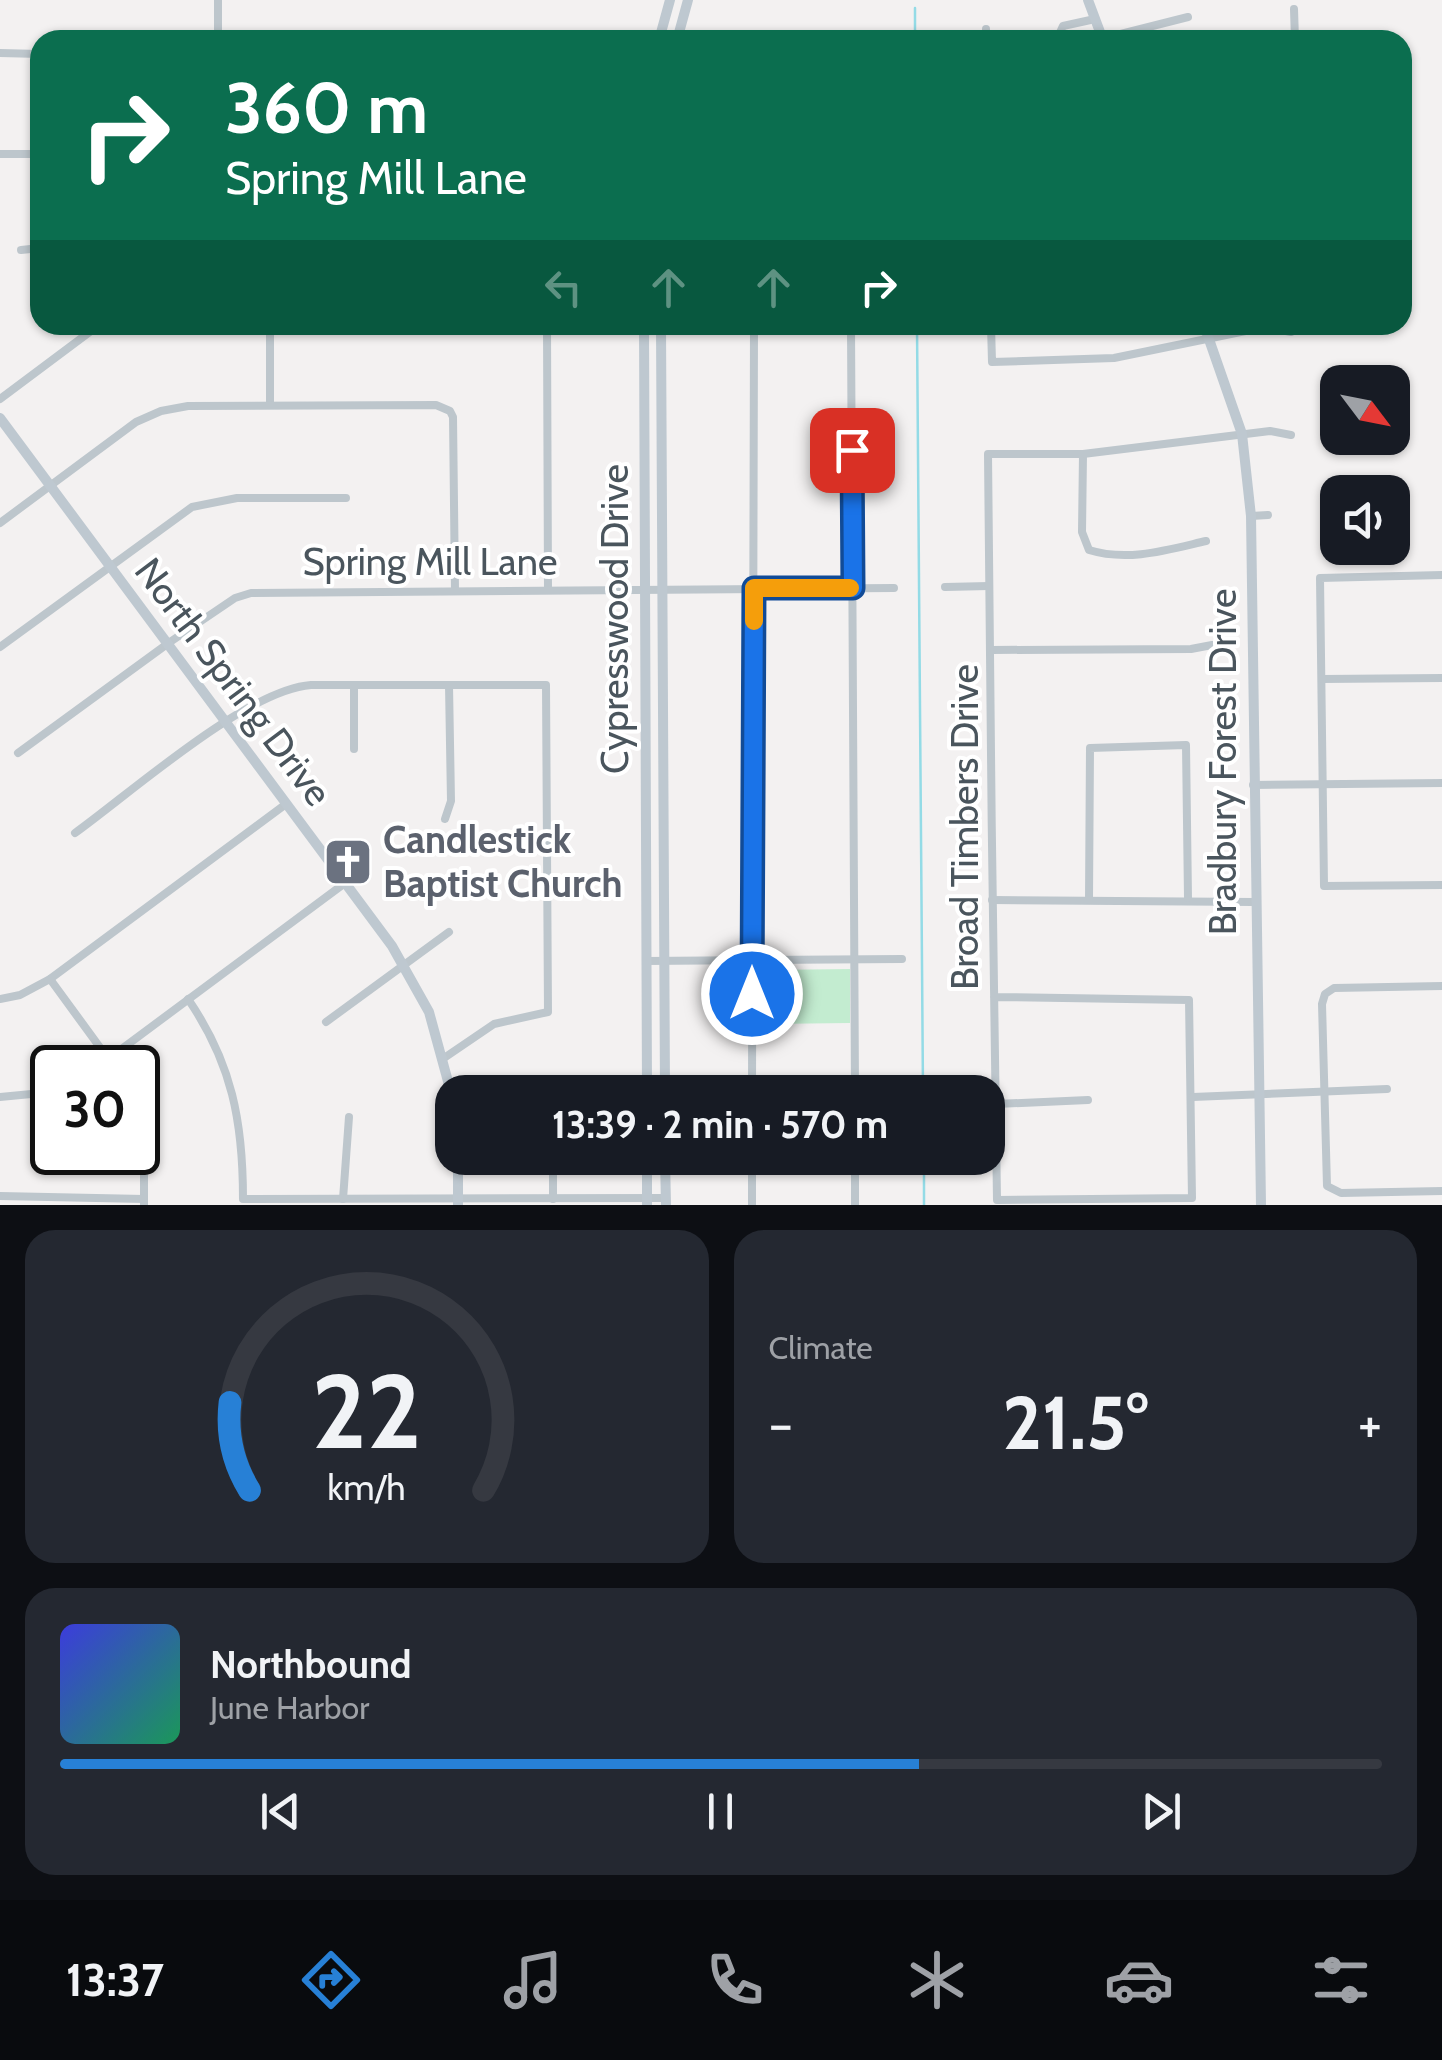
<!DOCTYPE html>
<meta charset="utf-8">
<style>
:root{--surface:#171b24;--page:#242831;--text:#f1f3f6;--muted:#9ea1a6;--line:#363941;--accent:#2780d6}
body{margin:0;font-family:Cabin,sans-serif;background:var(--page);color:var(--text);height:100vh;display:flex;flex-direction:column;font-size:38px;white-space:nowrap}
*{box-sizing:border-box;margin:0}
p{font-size:32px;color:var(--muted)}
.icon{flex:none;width:55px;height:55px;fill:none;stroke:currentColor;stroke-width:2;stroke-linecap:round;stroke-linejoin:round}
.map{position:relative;height:1205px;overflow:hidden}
.details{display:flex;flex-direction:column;gap:25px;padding:25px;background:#0d0f14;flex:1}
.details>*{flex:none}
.hud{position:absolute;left:30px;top:30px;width:1382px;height:305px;border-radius:30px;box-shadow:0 2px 8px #0004;background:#0b6e4f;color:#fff;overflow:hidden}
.needle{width:65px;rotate:122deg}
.buttons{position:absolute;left:1320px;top:365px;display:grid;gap:20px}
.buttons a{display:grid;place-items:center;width:90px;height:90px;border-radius:20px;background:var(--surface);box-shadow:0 2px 8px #0004;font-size:50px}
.speed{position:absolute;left:30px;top:1045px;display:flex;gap:20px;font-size:50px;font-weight:700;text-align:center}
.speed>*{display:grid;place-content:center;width:130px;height:130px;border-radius:50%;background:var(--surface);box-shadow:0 2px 8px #0004;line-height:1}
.speed .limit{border:5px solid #111;border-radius:15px;background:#fff;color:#111}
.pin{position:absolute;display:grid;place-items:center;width:85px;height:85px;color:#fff;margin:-42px;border-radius:20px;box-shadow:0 5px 15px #0006}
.me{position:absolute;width:110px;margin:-55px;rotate:0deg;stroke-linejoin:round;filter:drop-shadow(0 0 8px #0008)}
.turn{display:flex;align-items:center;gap:35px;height:210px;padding:0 30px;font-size:45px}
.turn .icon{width:130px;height:130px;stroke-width:2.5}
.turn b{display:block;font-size:70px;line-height:85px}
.lanes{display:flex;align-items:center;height:95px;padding:0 30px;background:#0003;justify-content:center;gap:50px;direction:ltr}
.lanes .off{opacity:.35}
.big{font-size:75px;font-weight:700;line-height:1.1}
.details .widget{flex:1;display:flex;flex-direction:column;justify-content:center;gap:15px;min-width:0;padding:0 35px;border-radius:30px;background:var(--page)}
.details .dial{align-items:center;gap:0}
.dial svg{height:260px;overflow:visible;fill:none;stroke:var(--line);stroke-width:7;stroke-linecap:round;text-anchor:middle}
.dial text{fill:var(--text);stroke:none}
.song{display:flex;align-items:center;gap:30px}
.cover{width:120px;height:120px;border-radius:15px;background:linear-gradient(135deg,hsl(240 70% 55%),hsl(150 70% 35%))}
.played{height:10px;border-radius:5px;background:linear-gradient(90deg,var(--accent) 65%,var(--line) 65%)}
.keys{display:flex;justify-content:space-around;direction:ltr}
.heat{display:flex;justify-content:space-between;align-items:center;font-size:55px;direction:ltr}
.details .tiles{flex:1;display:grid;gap:25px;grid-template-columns:1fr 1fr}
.widget:last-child{grid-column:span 2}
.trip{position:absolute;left:435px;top:1075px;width:570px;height:100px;border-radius:30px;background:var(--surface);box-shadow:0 2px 8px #0004;font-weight:700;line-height:100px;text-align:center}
.tabs{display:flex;height:160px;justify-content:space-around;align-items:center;background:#090b0e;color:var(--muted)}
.tabs .icon{width:70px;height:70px}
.tabs .current{color:var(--accent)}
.tabs b{font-size:45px;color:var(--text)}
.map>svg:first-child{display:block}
.green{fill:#c3ecd0}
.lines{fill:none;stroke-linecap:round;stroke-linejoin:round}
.stream{stroke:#93dbe6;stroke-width:2.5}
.street{stroke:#bdc6cc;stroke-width:8}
.secondary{stroke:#bec8d0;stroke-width:10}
.route-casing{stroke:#114b97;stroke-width:25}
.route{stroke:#1a73e8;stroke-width:18}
.slow{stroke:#f59e0b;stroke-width:18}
.labels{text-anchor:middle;stroke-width:8;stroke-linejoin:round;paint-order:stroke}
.street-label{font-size:38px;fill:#4a555d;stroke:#fff}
.worship-label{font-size:38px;font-weight:bold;fill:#5b616d;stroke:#fff;text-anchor:start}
</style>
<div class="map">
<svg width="1442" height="1205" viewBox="0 0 1442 1205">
<rect width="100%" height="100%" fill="#f3f1f1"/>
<path class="green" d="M 850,969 L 850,1023 L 769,1024 L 769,970 Z"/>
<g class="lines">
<g class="stream">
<path d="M 915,8 L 915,40"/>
<path d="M 917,325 L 923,1092"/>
<path d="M 924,1158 L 924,1205"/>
</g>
<g class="street">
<path d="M 218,0 L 218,40"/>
<path d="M 1294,9 L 1295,40"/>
<path d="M 986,29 L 986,40"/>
<path d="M 1063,40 L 1058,37 L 1063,26 L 1095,19"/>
<path d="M 1097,40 L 1188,17"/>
<path d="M 0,53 L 40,54"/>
<path d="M 0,154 L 40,154"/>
<path d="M 21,250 L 40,248"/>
<path d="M 547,325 L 548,589"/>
<path d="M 851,325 L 855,1092"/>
<path d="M 991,325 L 992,362 L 1114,358 L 1265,327 L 1291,332"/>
<path d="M 0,399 L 99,325"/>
<path d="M 270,405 L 270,325"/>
<path d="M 1083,454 L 1082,532 L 1089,550 C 1128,562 1167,550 1206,541"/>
<path d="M 1251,516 L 1268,515"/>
<path d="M 0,523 L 136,422 L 161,411 L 188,406 L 436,405 L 450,411 L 453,417 L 455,590"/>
<path d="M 1442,575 L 1320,578 L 1324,886 L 1442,885"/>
<path d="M 945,587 L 989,586"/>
<path d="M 0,647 L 192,507 L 237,498 L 346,498"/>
<path d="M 992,650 L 1191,649 L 1212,645"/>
<path d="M 1322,679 L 1442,678"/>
<path d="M 354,749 L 354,685"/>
<path d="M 18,753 L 170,642 L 235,598 L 251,593 L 894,588"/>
<path d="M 1253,785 L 1442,783"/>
<path d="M 445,819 L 451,801 L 449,685"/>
<path d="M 75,833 C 132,792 246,690 311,685 L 546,685 L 548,1012 L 494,1024 L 444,1058"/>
<path d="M 992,900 L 1253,902"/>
<path d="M 1089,900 L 1090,748 L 1186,745 L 1188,898"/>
<path d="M 646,961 L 902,959"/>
<path d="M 50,979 L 115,1068"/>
<path d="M 1442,986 L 1334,988 L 1325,994 L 1322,1004 L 1327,1186 L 1341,1193 L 1442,1191"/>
<path d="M 994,997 L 1189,1000 L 1192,1198 L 997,1200 C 993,951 990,703 988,454 L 1083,454 L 1270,431 L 1291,435"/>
<path d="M 0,999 L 20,995 L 50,979 L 286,804"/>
<path d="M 188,999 C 232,1063 243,1122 243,1199 L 666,1198"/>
<path d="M 326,1022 L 449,932"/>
<path d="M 96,1068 L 345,883"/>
<path d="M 752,1092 L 754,325"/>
<path d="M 0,1097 L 52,1092"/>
<path d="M 1193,1097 L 1387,1089"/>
<path d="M 996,1104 L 1088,1100"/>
<path d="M 138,1112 L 144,1143 L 144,1205"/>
<path d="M 553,1158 L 553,1199"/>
<path d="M 855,1158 L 855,1205"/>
<path d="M 0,1196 L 144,1199"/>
<path d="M 343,1199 L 349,1117"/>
<path d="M 752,1205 L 752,1158"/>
</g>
<g class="secondary">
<path d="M 1088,0 L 1103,40"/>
<path d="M 659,40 L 670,0"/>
<path d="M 677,40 L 688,0"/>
<path d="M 644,325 L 647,1092"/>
<path d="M 661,325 L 665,1092"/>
<path d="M 1204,325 L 1242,434 L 1251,516 L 1261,1205"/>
<path d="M 0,418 L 392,946 L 429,1012 L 452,1096"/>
<path d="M 647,1158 L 647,1205"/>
<path d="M 665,1158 L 666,1205"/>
<path d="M 458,1205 L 458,1158"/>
</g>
</g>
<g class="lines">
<g class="route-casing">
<path id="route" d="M 752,994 L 754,588 L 853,588 L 852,450"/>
</g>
<use href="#route" class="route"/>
<path class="slow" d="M 754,621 L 754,588 L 850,588"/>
</g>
<defs>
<g id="church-square" transform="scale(2.5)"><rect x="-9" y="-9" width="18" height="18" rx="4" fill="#6b7280" stroke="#fff"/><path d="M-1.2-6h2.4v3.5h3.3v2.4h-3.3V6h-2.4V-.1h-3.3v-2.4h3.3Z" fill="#fff"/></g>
</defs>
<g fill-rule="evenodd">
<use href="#church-square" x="348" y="862"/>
</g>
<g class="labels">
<g class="street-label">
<text x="430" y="575">Spring Mill Lane</text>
<text transform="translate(615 619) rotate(-90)" y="13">Cypresswood Drive</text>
<text transform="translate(233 682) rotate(53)" y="13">North Spring Drive</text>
<text transform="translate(1223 762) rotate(-90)" y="13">Bradbury Forest Drive</text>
<text transform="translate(965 827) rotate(-90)" y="13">Broad Timbers Drive</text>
</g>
<g class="worship-label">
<text x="383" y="853">Candlestick<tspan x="383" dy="44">Baptist Church</tspan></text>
</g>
</g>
</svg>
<div class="buttons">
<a><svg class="needle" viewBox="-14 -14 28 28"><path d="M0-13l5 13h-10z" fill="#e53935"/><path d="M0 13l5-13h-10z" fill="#9ea1a6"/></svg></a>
<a><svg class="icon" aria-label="sound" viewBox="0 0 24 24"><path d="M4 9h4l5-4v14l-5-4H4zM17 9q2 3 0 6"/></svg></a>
</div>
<div class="speed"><div class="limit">30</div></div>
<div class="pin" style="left:852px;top:450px;background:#d93025"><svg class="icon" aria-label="arrive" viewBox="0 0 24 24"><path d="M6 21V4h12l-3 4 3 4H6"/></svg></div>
<svg class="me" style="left:752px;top:994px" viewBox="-20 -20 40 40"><circle r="17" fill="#1a73e8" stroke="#fff" stroke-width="3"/><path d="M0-11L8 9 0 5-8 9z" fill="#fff"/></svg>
<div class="trip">13:39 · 2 min · 570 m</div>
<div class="hud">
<div class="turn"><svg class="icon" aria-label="right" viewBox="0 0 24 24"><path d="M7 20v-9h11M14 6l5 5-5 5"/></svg><div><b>360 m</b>Spring Mill Lane</div></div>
<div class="lanes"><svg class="icon off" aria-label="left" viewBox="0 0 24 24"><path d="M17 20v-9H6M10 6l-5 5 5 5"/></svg><svg class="icon off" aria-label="ahead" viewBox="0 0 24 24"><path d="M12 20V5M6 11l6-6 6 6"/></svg><svg class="icon off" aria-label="ahead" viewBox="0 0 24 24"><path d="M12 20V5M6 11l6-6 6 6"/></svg><svg class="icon" aria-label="right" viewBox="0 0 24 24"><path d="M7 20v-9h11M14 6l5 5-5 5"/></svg></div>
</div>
</div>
<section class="details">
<div class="tiles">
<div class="widget dial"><svg viewBox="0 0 100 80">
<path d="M14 69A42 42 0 1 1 86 69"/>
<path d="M14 69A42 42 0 0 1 8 42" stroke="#2780d6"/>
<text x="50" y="56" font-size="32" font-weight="700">22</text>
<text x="50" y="72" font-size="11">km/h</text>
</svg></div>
<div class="widget"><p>Climate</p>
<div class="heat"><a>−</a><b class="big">21.5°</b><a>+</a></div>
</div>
<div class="widget">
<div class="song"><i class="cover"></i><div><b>Northbound</b><p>June Harbor</p></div></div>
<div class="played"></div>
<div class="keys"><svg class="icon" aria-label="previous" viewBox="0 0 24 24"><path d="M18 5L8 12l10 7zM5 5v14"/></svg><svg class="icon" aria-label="pause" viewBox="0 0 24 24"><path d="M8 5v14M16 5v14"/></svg><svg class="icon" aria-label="next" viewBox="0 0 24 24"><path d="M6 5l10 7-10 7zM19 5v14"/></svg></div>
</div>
</div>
</section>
<nav class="tabs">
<b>13:37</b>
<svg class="icon current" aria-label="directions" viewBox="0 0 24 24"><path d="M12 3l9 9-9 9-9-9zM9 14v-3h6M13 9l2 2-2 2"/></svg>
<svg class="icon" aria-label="music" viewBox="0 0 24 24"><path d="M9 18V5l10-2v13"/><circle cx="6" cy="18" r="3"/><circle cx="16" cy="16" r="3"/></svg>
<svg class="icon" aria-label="phone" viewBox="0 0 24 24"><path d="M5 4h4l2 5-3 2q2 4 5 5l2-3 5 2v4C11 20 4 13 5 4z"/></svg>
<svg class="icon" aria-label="climate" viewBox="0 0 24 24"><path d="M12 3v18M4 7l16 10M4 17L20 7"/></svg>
<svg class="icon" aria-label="car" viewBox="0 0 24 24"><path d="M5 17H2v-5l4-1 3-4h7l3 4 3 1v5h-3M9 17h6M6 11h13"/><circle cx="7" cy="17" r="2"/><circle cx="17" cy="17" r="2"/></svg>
<svg class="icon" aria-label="filters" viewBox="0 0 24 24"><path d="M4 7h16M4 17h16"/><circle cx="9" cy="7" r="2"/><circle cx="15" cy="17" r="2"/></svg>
</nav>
